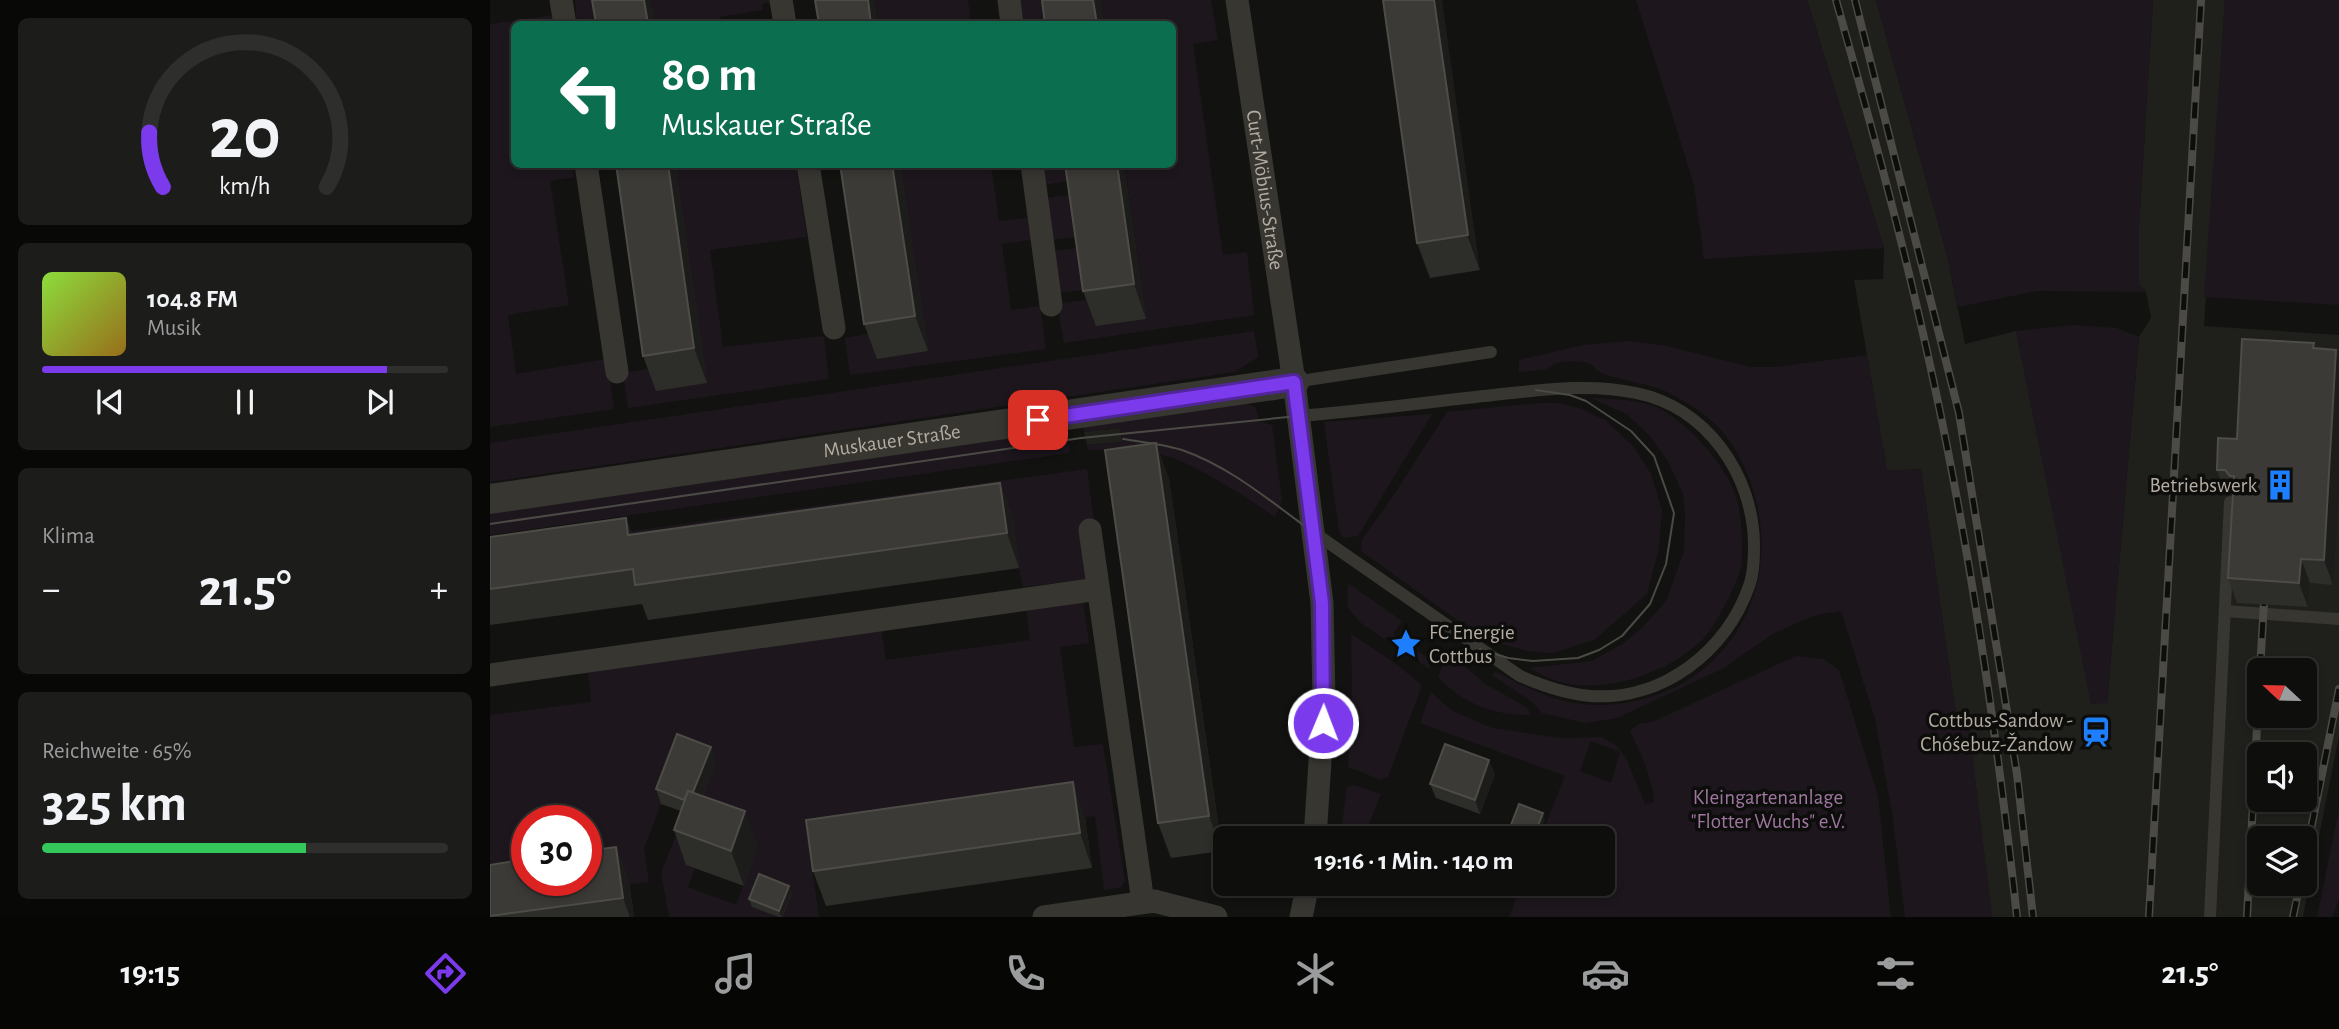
<!DOCTYPE html>
<html lang="de">
<meta charset="utf-8">
<style>
:root{--surface:#0e0e0c;--page:#1c1c1a;--text:#f1f3f6;--muted:#9b9c9d;--line:#2e2e2d;--accent:#7c3aed}
body{margin:0;font-family:"Alegreya Sans",sans-serif;background:var(--page);color:var(--text);height:100vh;display:flex;flex-direction:column;font-size:26px;white-space:nowrap}
*{box-sizing:border-box;margin:0}
p{font-size:23px;color:var(--muted)}
.icon{flex:none;width:38px;height:38px;fill:none;stroke:currentColor;stroke-width:2;stroke-linecap:round;stroke-linejoin:round}
.map{position:relative;flex:1;overflow:hidden}
.panel{display:flex;flex-direction:column;gap:18px;padding:18px;background:#080807;width:490px}
.panel>*{flex:none}
.guide{position:absolute;left:21px;top:21px;width:665px;height:147px;border-radius:10px;box-shadow:0 4px 10px #0003,0 0 0 2px var(--line);background:#0b6e4f;color:#fff;overflow:hidden}
.needle{width:46px;rotate:292deg}
.fabs{position:absolute;left:1757px;top:658px;display:grid;gap:14px}
.fabs a{display:grid;place-items:center;width:70px;height:70px;border-radius:10px;background:var(--surface);box-shadow:0 4px 10px #0003,0 0 0 2px var(--line);font-size:35px}
.speed{position:absolute;left:21px;top:805px;display:flex;gap:14px;font-size:35px;font-weight:700;text-align:center}
.speed>*{display:grid;place-content:center;width:91px;height:91px;border-radius:50%;background:var(--surface);box-shadow:0 4px 10px #0003,0 0 0 2px var(--line);line-height:1}
.speed .limit{border:10px solid #d22;background:#fff;color:#111}
.pin{position:absolute;display:grid;place-items:center;width:60px;height:60px;color:#fff;margin:-30px;border-radius:14px;box-shadow:0 4px 10px #0006}
.me{position:absolute;width:77px;margin:-38px;rotate:1deg;stroke-linejoin:round;filter:drop-shadow(0 0 5px #0008)}
.turn{display:flex;align-items:center;gap:24px;height:147px;padding:0 35px;font-size:32px}
.turn .icon{width:91px;height:91px;stroke-width:2.5}
.turn b{display:block;font-size:49px;line-height:60px}
.big{font-size:52px;font-weight:700;line-height:1.1}
.panel .card{flex:1;display:flex;flex-direction:column;justify-content:center;gap:10px;min-width:0;padding:0 24px;border-radius:10px;background:var(--page)}
.panel .dial{align-items:center;gap:0}
.dial svg{height:182px;overflow:visible;fill:none;stroke:var(--line);stroke-width:7;stroke-linecap:round;text-anchor:middle}
.dial text{fill:var(--text);stroke:none}
.song{display:flex;align-items:center;gap:21px}
.cover{width:84px;height:84px;border-radius:10px;background:linear-gradient(135deg,hsl(90 70% 55%),hsl(40 70% 35%))}
.played{height:7px;border-radius:4px;background:linear-gradient(90deg,var(--accent) 85%,var(--line) 85%)}
.keys{display:flex;justify-content:space-around;direction:ltr}
.heat{display:flex;justify-content:space-between;align-items:center;font-size:38px;direction:ltr}
.charge{height:10px;border-radius:5px;background:linear-gradient(90deg,#34c759 65%,var(--line) 0)}
.trip{position:absolute;left:723px;top:826px;width:402px;height:70px;border-radius:10px;background:var(--surface);box-shadow:0 4px 10px #0003,0 0 0 2px var(--line);font-weight:700;line-height:70px;text-align:center}
.dock{display:flex;height:112px;justify-content:space-around;align-items:center;background:#060605;color:var(--muted)}
.dock .icon{width:49px;height:49px}
.dock .current{color:var(--accent)}
.dock b{font-size:32px;color:var(--text)}
main{display:flex;flex:1;min-height:0}
.map>svg:first-child{display:block}
.built{fill:#1f1f1c;fill-rule:evenodd}
.green{fill:#1d171d;fill-rule:evenodd}
.lines{fill:none;stroke-linecap:round;stroke-linejoin:round}
.service{stroke:#373631;stroke-width:12}
.minor{stroke:#373631;stroke-width:23}
.tertiary{stroke:#373631;stroke-width:30}
.tram{stroke:#4c4a44;stroke-width:2}
.rail-casing{stroke:#4c4a44;stroke-width:8}
.rail{stroke:#0d0d0c;stroke-width:5;stroke-dasharray:16;stroke-linecap:butt}
.wall{fill:#2d2d29}
.shaded-wall{fill:#1c1c1a}
.building{fill:#3c3a36;stroke:#4e4c47;stroke-width:2}
.route-casing{stroke:#51269a;stroke-width:18}
.route{stroke:#7c3aed;stroke-width:12}
.labels{text-anchor:middle;stroke-width:7;stroke-linejoin:round;paint-order:stroke}
.street-label{font-size:21px;fill:#b4aca1;stroke:#0d0d0c}
.poi-label{font-size:21px;fill:#b4aca1;stroke:#0d0d0c;text-anchor:end}
.park-label{font-size:21px;fill:#9f76a0;stroke:#0d0d0c}
</style>
<main>
<section class="panel">
<div class="card dial"><svg viewBox="0 0 100 80">
<path d="M14 69A42 42 0 1 1 86 69"/>
<path d="M14 69A42 42 0 0 1 8 45" stroke="#7c3aed"/>
<text x="50" y="56" font-size="32" font-weight="700">20</text>
<text x="50" y="72" font-size="11">km/h</text>
</svg></div>
<div class="card">
<div class="song"><i class="cover"></i><div><b>104.8 FM</b><p>Musik</p></div></div>
<div class="played"></div>
<div class="keys"><svg class="icon" aria-label="previous" viewBox="0 0 24 24"><path d="M18 5L8 12l10 7zM5 5v14"/></svg><svg class="icon" aria-label="pause" viewBox="0 0 24 24"><path d="M8 5v14M16 5v14"/></svg><svg class="icon" aria-label="next" viewBox="0 0 24 24"><path d="M6 5l10 7-10 7zM19 5v14"/></svg></div>
</div>
<div class="card"><p>Klima</p>
<div class="heat"><a>−</a><b class="big">21.5°</b><a>+</a></div>
</div>
<div class="card"><p>Reichweite · 65%</p><b class="big">325 km</b><div class="charge"></div></div>
</section>
<div class="map">
<svg width="1849" height="917" viewBox="0 0 1849 917">
<rect width="100%" height="100%" fill="#121210"/>
<g class="built">
<path d="M 1317,0 L 1386,0 L 1457,255 L 1475,344 L 1526,331 L 1602,704 L 1617,702 L 1649,337 L 1661,318 L 1656,292 L 1649,284 L 1649,225 L 1663,0 L 1735,0 L 1714,326 L 1849,335 L 1849,736 L 1813,917 L 1502,917 L 1477,714 L 1466,714 L 1431,469 L 1397,471 L 1364,280 L 1393,279 L 1394,248 ZM 1769,670 L 1815,670 L 1815,716 L 1769,716 ZM 1769,754 L 1815,754 L 1815,800 L 1769,800 ZM 1769,838 L 1815,838 L 1815,884 L 1769,884 Z"/>
<path d="M 630,428 L 632,442 L 597,445 L 594,432 Z"/>
</g>
<g class="green">
<path d="M 85,0 L 282,0 L 283,2 L 272,4 L 273,10 L 230,17 L 231,24 L 165,24 L 163,12 L 114,24 L 100,24 L 99,21 L 87,22 Z"/>
<path d="M 385,0 L 478,0 L 481,24 L 389,24 Z"/>
<path d="M 528,0 L 559,0 L 563,23 L 532,24 Z"/>
<path d="M 611,0 L 721,0 L 728,40 L 703,44 L 733,255 L 757,252 L 764,315 L 574,343 L 567,304 L 602,299 L 656,319 L 635,165 L 682,164 L 682,24 L 614,24 Z"/>
<path d="M 1146,0 L 1317,0 L 1394,248 L 1214,259 L 1204,185 Z"/>
<path d="M 1386,0 L 1663,0 L 1649,225 L 1649,284 L 1656,292 L 1547,291 L 1468,307 L 1457,255 Z"/>
<path d="M 1735,0 L 1849,0 L 1849,305 L 1714,297 Z"/>
<path d="M 63,15 L 65,24 L 24,24 L 24,164 L 82,165 L 84,177 L 60,181 L 79,305 L 18,315 L 26,374 L 117,359 L 124,409 L 0,427 L 0,24 Z"/>
<path d="M 185,165 L 306,165 L 317,237 L 220,250 L 233,347 L 334,336 L 339,379 L 138,408 L 133,373 L 163,368 Z"/>
<path d="M 410,165 L 501,165 L 509,221 L 537,218 L 541,240 L 512,244 L 521,310 L 550,306 L 556,349 L 360,375 L 355,338 L 383,333 Z"/>
<path d="M 551,165 L 583,165 L 585,180 L 554,185 Z"/>
<path d="M 587,194 L 593,236 L 562,240 L 556,198 Z"/>
<path d="M 594,247 L 601,289 L 570,293 L 563,251 Z"/>
<path d="M 1582,325 L 1627,328 L 1649,337 L 1617,703 L 1601,704 L 1526,331 Z"/>
<path d="M 764,331 L 768,357 L 745,372 L 0,482 L 0,443 Z"/>
<path d="M 1138,341 L 1177,346 L 1260,367 L 1287,367 L 1377,355 L 1397,471 L 1431,469 L 1466,713 L 1477,713 L 1502,917 L 1415,917 L 1402,813 L 1385,719 L 1351,611 L 1326,615 L 1284,633 L 1234,668 L 1127,718 L 1095,723 L 1052,713 L 1043,703 L 1002,675 L 1005,671 C 1038,689 1072,706 1110,705 C 1223,703 1294,604 1265,496 C 1259,475 1249,452 1235,435 C 1221,417 1196,401 1175,391 C 1156,383 1134,381 1114,374 C 1107,372 1103,364 1097,363 C 1091,361 1076,361 1070,362 C 1065,363 1060,367 1056,369 C 1048,371 1038,371 1029,372 L 1029,360 L 1093,345 Z"/>
<path d="M 1101,398 C 1122,399 1144,399 1164,406 C 1194,418 1235,464 1245,494 C 1251,511 1252,530 1252,547 C 1252,554 1253,562 1251,568 C 1246,586 1224,630 1210,642 C 1176,674 1113,695 1067,681 C 1057,678 1047,672 1038,668 L 1102,661 L 1134,643 L 1153,627 L 1176,601 L 1194,552 L 1195,513 L 1193,494 L 1178,461 L 1160,436 L 1138,415 Z"/>
<path d="M 1049,403 L 1067,403 L 1092,409 L 1115,420 L 1143,446 L 1161,474 L 1172,510 L 1169,548 L 1157,594 L 1104,640 L 1063,653 L 1036,651 L 997,639 L 981,630 L 871,551 L 872,540 L 903,496 L 957,412 Z"/>
<path d="M 741,404 L 758,404 L 766,408 L 769,421 L 782,425 L 792,500 L 785,517 C 753,496 716,470 680,457 C 655,449 624,450 598,450 L 597,445 L 632,442 L 630,428 L 594,432 L 593,426 Z"/>
<path d="M 942,414 L 868,536 L 854,538 L 849,532 L 834,422 Z"/>
<path d="M 576,430 L 580,453 L 0,535 L 0,514 Z"/>
<path d="M 597,469 L 604,521 L 590,524 L 598,579 L 533,587 L 529,568 L 151,570 L 128,533 Z"/>
<path d="M 858,583 L 912,621 L 903,634 L 942,661 L 939,669 L 871,623 L 857,607 Z"/>
<path d="M 593,601 L 599,643 L 570,647 L 584,747 L 613,744 L 635,881 L 631,887 L 614,890 L 605,816 L 329,855 L 328,846 L 319,848 L 329,917 L 179,917 L 171,872 L 193,819 L 197,865 L 205,869 L 198,887 L 246,905 L 268,846 L 214,813 L 193,748 L 154,848 L 159,882 L 0,901 L 0,715 L 101,702 L 98,672 L 391,629 L 396,660 L 540,640 L 536,608 ZM 37,821 L 96,821 L 96,880 L 37,880 Z"/>
<path d="M 861,634 L 902,661 L 932,685 L 898,777 L 891,780 L 858,767 L 862,687 Z"/>
<path d="M 1306,656 L 1334,659 L 1349,670 L 1388,796 L 1401,917 L 1019,917 L 1032,884 L 1113,884 L 1113,838 L 1050,838 L 1075,776 L 930,723 L 941,692 L 961,710 L 1002,728 L 1070,738 L 1112,737 L 1127,746 L 1136,758 L 1155,804 L 1164,802 C 1162,777 1151,754 1140,731 L 1148,724 L 1162,722 ZM 1101,741 L 1130,752 L 1121,783 L 1090,771 Z"/>
<path d="M 955,659 L 968,661 L 994,683 L 1036,707 L 1041,715 C 1004,716 973,703 948,677 Z"/>
<path d="M 864,785 L 891,794 L 873,838 L 850,838 L 857,787 Z"/>
<path d="M 1849,809 L 1849,899 L 1842,917 L 1827,917 Z"/>
</g>
<g class="lines">
<g class="service">
<path d="M 804,382 L 1001,352"/>
<path d="M 808,416 C 873,411 938,402 1003,395 C 1050,390 1099,383 1146,393 C 1216,407 1263,474 1264,544 C 1264,557 1264,573 1259,586 C 1237,651 1172,701 1101,696 C 1076,694 1053,686 1030,676 L 823,532"/>
<path d="M 1735,611 L 1849,619"/>
<path d="M 1720,917 L 1740,502"/>
</g>
<g class="minor">
<path d="M 71,0 L 75,24"/>
<path d="M 291,0 L 295,24"/>
<path d="M 519,0 L 522,24"/>
<path id="s1" d="M 747,0 L 804,382 L 832,603 L 834,700 L 825,838"/>
<path d="M 96,164 L 127,372"/>
<path d="M 318,164 L 344,328"/>
<path d="M 542,164 L 561,305"/>
<path d="M 600,530 L 653,902"/>
<path d="M 0,675 L 608,589"/>
<path d="M 554,917 L 664,901 L 726,917"/>
<path d="M 811,917 L 818,884"/>
</g>
<path class="tertiary" id="s2" d="M 0,499 L 804,382"/>
<g class="tram">
<path d="M 633,439 C 653,442 673,444 692,450 C 741,467 781,502 823,532"/>
<path d="M 0,524 L 591,438 L 808,416"/>
<path d="M 990,649 L 1018,658 L 1043,661 L 1088,658 L 1109,650 L 1132,636 L 1160,604 L 1176,564 L 1184,513 L 1164,456 L 1141,431 L 1096,401 L 1080,395 L 1046,390"/>
</g>
<g class="rail-casing">
<g id="rail">
<path d="M 1346,0 C 1381,124 1415,248 1442,374 C 1481,553 1507,735 1527,917"/>
<path d="M 1365,0 L 1469,413 L 1527,774 L 1543,917"/>
<path d="M 1770,670 L 1775,586"/>
<path d="M 1815,859 L 1849,689"/>
<path d="M 1659,917 L 1711,0"/>
<path d="M 1757,917 L 1769,689"/>
<path d="M 1803,917 L 1810,884"/>
</g>
</g>
<use href="#rail" class="rail"/>
</g>
<g class="wall">
<path d="M 893,0 L 990,270 L 940,278 L 927,243 Z"/>
<path d="M 185,164 L 217,383 L 166,391 L 153,356 Z"/>
<path d="M 410,164 L 438,351 L 387,359 L 374,324 Z"/>
<path d="M 575,164 L 634,164 L 656,319 L 606,326 L 593,291 Z"/>
<path d="M 1824,343 L 1843,585 L 1820,583 L 1818,607 L 1747,603 L 1738,578 L 1743,494 L 1736,494 L 1727,470 L 1747,439 Z"/>
<path d="M 679,478 L 732,851 L 681,858 L 668,823 Z"/>
<path d="M 510,483 L 523,518 L 529,568 L 158,620 L 152,604 L 0,625 L 0,537 L 136,518 L 142,534 Z"/>
<path d="M 226,761 L 213,796 L 268,846 L 254,886 L 196,865 L 184,830 L 191,811 L 171,804 L 166,789 Z"/>
<path d="M 1005,774 L 990,814 L 946,798 L 940,784 Z"/>
<path d="M 595,817 L 602,868 L 336,906 L 323,871 Z"/>
<path d="M 126,847 L 139,882 L 144,917 L 0,917 L 0,865 Z"/>
<path d="M 932,884 L 956,884 L 952,892 Z"/>
<path d="M 302,893 L 292,917 L 289,917 L 262,907 L 259,899 Z"/>
</g>
<g class="shaded-wall">
<path d="M 154,0 L 159,0 L 164,12 L 165,24 L 158,24 Z"/>
<path d="M 378,0 L 385,0 L 389,24 L 381,24 Z"/>
<path d="M 603,0 L 611,0 L 614,24 L 607,24 Z"/>
<path d="M 944,0 L 952,0 L 990,270 L 978,235 Z"/>
<path d="M 178,164 L 185,164 L 217,383 L 204,348 Z"/>
<path d="M 402,164 L 410,164 L 438,351 L 425,316 Z"/>
<path d="M 627,164 L 634,164 L 656,319 L 644,284 Z"/>
<path d="M 1846,350 L 1849,358 L 1849,483 L 1843,585 L 1834,560 Z"/>
<path d="M 666,443 L 679,478 L 732,851 L 719,816 Z"/>
<path d="M 510,483 L 523,518 L 529,568 L 517,533 Z"/>
<path d="M 136,518 L 149,553 L 138,535 Z"/>
<path d="M 1811,559 L 1820,583 L 1818,607 L 1809,583 Z"/>
<path d="M 221,747 L 226,761 L 205,817 L 199,802 Z"/>
<path d="M 999,760 L 1005,774 L 990,814 L 985,800 Z"/>
<path d="M 583,782 L 595,817 L 602,868 L 590,833 Z"/>
<path d="M 255,811 L 268,846 L 254,886 L 241,851 Z"/>
<path d="M 1053,813 L 1055,820 L 1048,838 L 1043,838 Z"/>
<path d="M 126,847 L 139,882 L 144,917 L 140,917 L 133,898 Z"/>
<path d="M 950,884 L 956,884 L 952,892 L 950,885 Z"/>
<path d="M 299,886 L 302,893 L 291,917 L 289,911 Z"/>
</g>
<g class="building">
<path d="M 102,0 L 154,0 L 158,24 L 106,24 Z"/>
<path d="M 325,0 L 378,0 L 381,24 L 329,24 Z"/>
<path d="M 552,0 L 603,0 L 607,24 L 555,24 Z"/>
<path d="M 893,0 L 944,0 L 978,235 L 927,243 Z"/>
<path d="M 126,164 L 178,164 L 204,348 L 153,356 Z"/>
<path d="M 350,164 L 402,164 L 425,316 L 374,324 Z"/>
<path d="M 575,164 L 627,164 L 644,284 L 593,291 Z"/>
<path d="M 1752,339 L 1824,343 L 1823,348 L 1846,350 L 1834,560 L 1811,559 L 1809,583 L 1738,578 L 1744,476 L 1740,476 L 1735,470 L 1727,470 L 1728,438 L 1747,439 Z"/>
<path d="M 666,443 L 719,816 L 668,823 L 615,450 Z"/>
<path d="M 510,483 L 517,533 L 145,585 L 143,569 L 0,589 L 0,537 L 136,518 L 138,535 Z"/>
<path d="M 187,734 L 221,747 L 203,792 L 198,791 L 194,800 L 166,789 Z"/>
<path d="M 955,744 L 999,760 L 985,800 L 940,784 Z"/>
<path d="M 583,782 L 590,833 L 323,871 L 316,820 Z"/>
<path d="M 198,791 L 255,811 L 241,851 L 184,830 Z"/>
<path d="M 1029,804 L 1053,813 L 1043,838 L 1016,838 Z"/>
<path d="M 126,847 L 133,898 L 0,916 L 0,865 L 37,859 L 37,880 L 96,880 L 96,851 Z"/>
<path d="M 269,874 L 299,886 L 289,911 L 259,899 Z"/>
</g>
<g class="lines">
<g class="route-casing">
<path id="route" d="M 548,420 L 804,382 L 832,603 L 833,723"/>
</g>
<use href="#route" class="route"/>
</g>
<defs>
<g id="building-bare" transform="scale(2.415)"><path d="M-4-6H4V6H1V3H-1V6H-4ZM-2.5-4.3h1.7v1.8h-1.7ZM.8-4.3h1.7v1.8H.8ZM-2.5-1h1.7V.8h-1.7ZM.8-1h1.7V.8H.8Z" fill="#1d7ffd" stroke="#0d0d0c" stroke-width="2.5" paint-order="stroke"/></g>
<g id="sight-bare" transform="scale(2.415)"><path d="M0-6L1.8-2.2L6-1.7L2.9 1.2L3.7 5.4L0 3.3L-3.7 5.4L-2.9 1.2L-6-1.7L-1.8-2.2Z" fill="#1d7ffd" stroke="#0d0d0c" stroke-width="2.5" paint-order="stroke"/></g>
<g id="station-bare" transform="scale(2.415)"><path d="M-3-6H3Q5-6 5-4V2Q5 4 3 4L4.5 6H3L1.5 4h-3L-3 6H-4.5L-3 4Q-5 4-5 2V-4Q-5-6-3-6ZM-3.5-4v3h7v-3ZM-3.5 1v1.5H-2V1ZM2 1v1.5H3.5V1Z" fill="#1d7ffd" stroke="#0d0d0c" stroke-width="2.5" paint-order="stroke"/></g>
</defs>
<g fill-rule="evenodd">
<use href="#building-bare" x="1790" y="485"/>
<use href="#sight-bare" x="916" y="644"/>
<use href="#station-bare" x="1606" y="732"/>
</g>
<g class="labels">
<g class="street-label">
<text dy="7" stroke="none"><textPath href="#s1" startOffset="192">Curt-Möbius-Straße</textPath></text>
<text dy="7" stroke="none"><textPath href="#s2" startOffset="406">Muskauer Straße</textPath></text>
</g>
<g class="poi-label">
<text x="1767" y="492">Betriebswerk</text>
<text x="939" y="639" text-anchor="start">FC Energie<tspan x="939" dy="24">Cottbus</tspan></text>
<text x="1583" y="727">Cottbus-Sandow -<tspan x="1583" dy="24">Chóśebuz-Žandow</tspan></text>
</g>
<g class="park-label">
<text x="1278" y="804">Kleingartenanlage<tspan x="1278" dy="24">"Flotter Wuchs" e.V.</tspan></text>
</g>
</g>
</svg>
<div class="fabs">
<a><svg class="needle" viewBox="-14 -14 28 28"><path d="M0-13l5 13h-10z" fill="#e53935"/><path d="M0 13l5-13h-10z" fill="#9b9c9d"/></svg></a>
<a><svg class="icon" aria-label="sound" viewBox="0 0 24 24"><path d="M4 9h4l5-4v14l-5-4H4zM17 9q2 3 0 6"/></svg></a>
<a><svg class="icon" aria-label="layers" viewBox="0 0 24 24"><path d="M12 4l9 5-9 5-9-5zM3 14l9 5 9-5"/></svg></a>
</div>
<div class="speed"><div class="limit">30</div></div>
<div class="pin" style="left:548px;top:420px;background:#d93025"><svg class="icon" aria-label="arrive" viewBox="0 0 24 24"><path d="M6 21V4h12l-3 4 3 4H6"/></svg></div>
<svg class="me" style="left:833px;top:723px" viewBox="-20 -20 40 40"><circle r="17" fill="#7c3aed" stroke="#fff" stroke-width="3"/><path d="M0-11L8 9 0 5-8 9z" fill="#fff"/></svg>
<div class="trip">19:16 · 1 Min. · 140 m</div>
<div class="guide">
<div class="turn"><svg class="icon" aria-label="left" viewBox="0 0 24 24"><path d="M17 20v-9H6M10 6l-5 5 5 5"/></svg><div><b>80 m</b>Muskauer Straße</div></div>
</div>
</div>
</main>
<nav class="dock">
<b>19:15</b>
<svg class="icon current" aria-label="directions" viewBox="0 0 24 24"><path d="M12 3l9 9-9 9-9-9zM9 14v-3h6M13 9l2 2-2 2"/></svg>
<svg class="icon" aria-label="music" viewBox="0 0 24 24"><path d="M9 18V5l10-2v13"/><circle cx="6" cy="18" r="3"/><circle cx="16" cy="16" r="3"/></svg>
<svg class="icon" aria-label="phone" viewBox="0 0 24 24"><path d="M5 4h4l2 5-3 2q2 4 5 5l2-3 5 2v4C11 20 4 13 5 4z"/></svg>
<svg class="icon" aria-label="climate" viewBox="0 0 24 24"><path d="M12 3v18M4 7l16 10M4 17L20 7"/></svg>
<svg class="icon" aria-label="car" viewBox="0 0 24 24"><path d="M5 17H2v-5l4-1 3-4h7l3 4 3 1v5h-3M9 17h6M6 11h13"/><circle cx="7" cy="17" r="2"/><circle cx="17" cy="17" r="2"/></svg>
<svg class="icon" aria-label="filters" viewBox="0 0 24 24"><path d="M4 7h16M4 17h16"/><circle cx="9" cy="7" r="2"/><circle cx="15" cy="17" r="2"/></svg>
<b>21.5°</b>
</nav>
